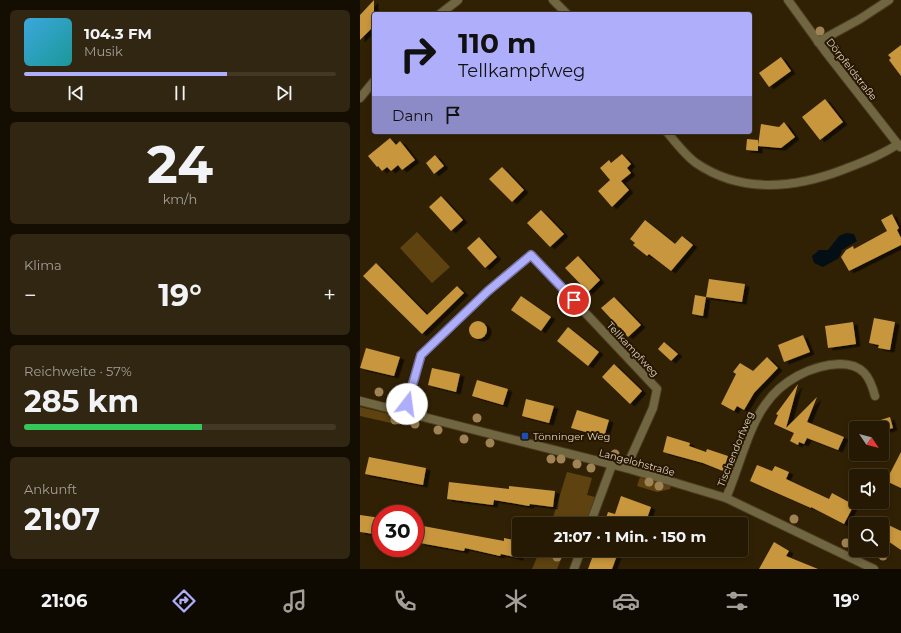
<!DOCTYPE html>
<html lang="de">
<meta charset="utf-8">
<style>
:root{--surface:#251903;--page:#312612;--text:#f1f3f6;--muted:#a3a09a;--line:#423825;--accent:#afaefa}
body{margin:0;font-family:Montserrat,sans-serif;background:var(--page);color:var(--text);height:100vh;display:flex;flex-direction:column;font-size:15px;white-space:nowrap}
*{box-sizing:border-box;margin:0}
p{font-size:13px;color:var(--muted)}
.icon{flex:none;width:22px;height:22px;fill:none;stroke:currentColor;stroke-width:2;stroke-linecap:round;stroke-linejoin:round}
.map{position:relative;flex:1;overflow:hidden}
.details{display:flex;flex-direction:column;gap:10px;padding:10px;background:#140e02;width:360px}
.details>*{flex:none}
.top-card{position:absolute;left:12px;top:12px;width:380px;height:122px;border-radius:4px;box-shadow:0 2px 6px #0003,0 0 0 1px var(--line);background:#afaefa;color:#111;overflow:hidden}
.needle{width:26px;rotate:125deg}
.tools{position:absolute;left:489px;top:421px;display:grid;gap:8px}
.tools a{display:grid;place-items:center;width:40px;height:40px;border-radius:4px;background:var(--surface);box-shadow:0 2px 6px #0003,0 0 0 1px var(--line);font-size:20px}
.speed{position:absolute;left:12px;top:505px;display:flex;gap:8px;font-size:20px;font-weight:700;text-align:center}
.speed>*{display:grid;place-content:center;width:52px;height:52px;border-radius:50%;background:var(--surface);box-shadow:0 2px 6px #0003,0 0 0 1px var(--line);line-height:1}
.speed .limit{border:6px solid #d22;background:#fff;color:#111}
.pin{position:absolute;display:grid;place-items:center;width:34px;height:34px;color:#fff;margin:-17px;border:2px solid #fff;border-radius:50%;box-shadow:0 1px 4px #0007}
.me{position:absolute;width:44px;margin:-22px;rotate:15deg;stroke-linejoin:round;filter:drop-shadow(0 0 3px #0008)}
.turn{display:flex;align-items:center;gap:14px;height:84px;padding:0 20px;font-size:18px}
.turn .icon{width:52px;height:52px;stroke-width:2.5}
.turn b{display:block;font-size:28px;line-height:34px}
.then{display:flex;align-items:center;height:38px;padding:0 20px;background:#0003;gap:8px;font-size:15px}
.big{font-size:30px;font-weight:700;line-height:1.1}
.details .widget{flex:1;display:flex;flex-direction:column;justify-content:center;gap:6px;min-width:0;padding:0 14px;border-radius:6px;background:var(--page)}
.details .dial{align-items:center;gap:0}
.dial b{font-size:52px;line-height:1}
.song{display:flex;align-items:center;gap:12px}
.cover{width:48px;height:48px;border-radius:6px;background:linear-gradient(135deg,hsl(200 70% 55%),hsl(180 70% 35%))}
.played{height:4px;border-radius:2px;background:linear-gradient(90deg,var(--accent) 65%,var(--line) 65%)}
.keys{display:flex;justify-content:space-around;direction:ltr}
.heat{display:flex;justify-content:space-between;align-items:center;font-size:22px;direction:ltr}
.charge{height:6px;border-radius:3px;background:linear-gradient(90deg,#34c759 57%,var(--line) 0)}
.trip{position:absolute;left:152px;top:517px;width:236px;height:40px;border-radius:4px;background:var(--surface);box-shadow:0 2px 6px #0003,0 0 0 1px var(--line);font-weight:700;line-height:40px;text-align:center}
.tabs{display:flex;height:64px;justify-content:space-around;align-items:center;background:#0f0a01;color:var(--muted)}
.tabs .icon{width:28px;height:28px}
.tabs .on{color:var(--accent)}
.tabs b{font-size:18px;color:var(--text)}
main{display:flex;flex:1;min-height:0}
.map>svg:first-child{display:block}
.green{fill:#5e4311}
.water{fill:#030f15}
.building{fill:#c8963d;filter:url(#shadow)}
.lines{fill:none;stroke-linecap:round;stroke-linejoin:round}
.minor-casing{stroke:#4c3d22;stroke-width:10}
.tertiary-casing{stroke:#4c3d22;stroke-width:10}
.minor{stroke:#716642;stroke-width:8}
.tertiary{stroke:#716642;stroke-width:8}
.tree{fill:#a08354}
.route-casing{stroke:#7271a2;stroke-width:10}
.route{stroke:#afaefa;stroke-width:7}
.transit-dot{fill:#1a4fb4;stroke:#271700;stroke-width:1.5}
.labels{text-anchor:middle;stroke-width:4;stroke-linejoin:round;paint-order:stroke}
.street-label{font-size:10px;fill:#dcd2c2;stroke:#271700}
.poi-label{font-size:10px;fill:#dcd2c2;stroke:#271700;text-anchor:start}
</style>
<main>
<section class="details">
<div class="widget">
<div class="song"><i class="cover"></i><div><b>104.3 FM</b><p>Musik</p></div></div>
<div class="played"></div>
<div class="keys"><svg class="icon" aria-label="previous" viewBox="0 0 24 24"><path d="M18 5L8 12l10 7zM5 5v14"/></svg><svg class="icon" aria-label="pause" viewBox="0 0 24 24"><path d="M8 5v14M16 5v14"/></svg><svg class="icon" aria-label="next" viewBox="0 0 24 24"><path d="M6 5l10 7-10 7zM19 5v14"/></svg></div>
</div>
<div class="widget dial"><b>24</b><p>km/h</p></div>
<div class="widget"><p>Klima</p>
<div class="heat"><a>−</a><b class="big">19°</b><a>+</a></div>
</div>
<div class="widget"><p>Reichweite · 57%</p><b class="big">285 km</b><div class="charge"></div></div>
<div class="widget"><p>Ankunft</p><b class="big">21:07</b></div>
</section>
<div class="map">
<svg width="541" height="569" viewBox="0 0 541 569">
<defs>
<filter id="shadow"><feDropShadow dx="4.5" dy="2.5" stdDeviation="0" flood-color="#0009"/></filter>
</defs>
<rect width="100%" height="100%" fill="#312104"/>
<g class="green">
<path d="M 57,232 L 90,267 L 72,283 L 40,248 Z"/>
<path d="M 0,407 L 42,417 L 40,425 L 0,416 Z"/>
<path d="M 207,472 L 232,478 L 227,495 L 235,497 L 226,524 L 191,524 Z"/>
<path d="M 280,477 L 311,486 L 310,489 L 297,492 L 277,486 Z"/>
<path d="M 180,550 L 205,550 L 197,569 L 172,569 Z"/>
</g>
<path class="water" d="M 486,233 L 494,234 L 497,241 L 482,250 L 479,258 L 463,267 L 454,263 L 452,256 L 459,250 L 468,250 L 479,236 Z"/>
<g class="building">
<path d="M 14,0 L 14,26 L 0,40 L 0,15 Z"/>
<path d="M 541,45 L 541,76 L 529,60 L 531,58 L 528,55 Z"/>
<path d="M 421,57 L 431,71 L 409,87 L 399,73 Z"/>
<path d="M 465,99 L 483,122 L 460,140 L 442,117 Z"/>
<path d="M 424,122 L 435,137 L 421,148 L 398,146 L 398,151 L 386,150 L 387,139 L 398,140 L 398,146 L 401,124 L 419,127 Z"/>
<path d="M 30,138 L 36,145 L 40,141 L 55,160 L 42,170 L 38,165 L 31,171 L 27,167 L 22,171 L 18,166 L 17,167 L 8,156 Z"/>
<path d="M 262,154 L 271,164 L 267,168 L 271,173 L 261,181 L 269,190 L 252,207 L 238,191 L 250,180 L 240,168 L 249,160 L 251,163 Z"/>
<path d="M 75,155 L 84,166 L 74,174 L 66,163 Z"/>
<path d="M 142,167 L 164,190 L 152,202 L 129,179 Z"/>
<path d="M 81,196 L 103,220 L 91,231 L 69,207 Z"/>
<path d="M 181,210 L 204,234 L 190,247 L 167,223 Z"/>
<path d="M 532,214 L 539,228 L 537,230 L 541,238 L 541,245 L 489,271 L 481,257 L 486,250 L 493,246 L 494,249 L 527,231 L 521,220 Z"/>
<path d="M 285,220 L 315,244 L 322,236 L 333,245 L 311,271 L 289,254 L 287,256 L 273,245 L 275,243 L 270,239 Z"/>
<path d="M 119,237 L 137,257 L 125,268 L 107,248 Z"/>
<path d="M 218,256 L 240,280 L 228,292 L 205,268 Z"/>
<path d="M 16,263 L 67,315 L 97,286 L 104,293 L 62,334 L 3,276 Z"/>
<path d="M 349,279 L 385,284 L 382,302 L 346,297 Z"/>
<path d="M 335,295 L 346,297 L 343,316 L 332,314 Z"/>
<path d="M 161,296 L 191,317 L 181,331 L 151,310 Z"/>
<path d="M 254,297 L 281,325 L 268,337 L 241,308 Z"/>
<path d="M 514,318 L 535,322 L 530,350 L 518,348 L 519,345 L 509,343 Z"/>
<circle cx="118" cy="330" r="9"/>
<path d="M 493,322 L 496,344 L 468,348 L 465,326 Z"/>
<path d="M 208,327 L 239,352 L 228,366 L 197,341 Z"/>
<path d="M 443,335 L 450,352 L 424,362 L 418,345 Z"/>
<path d="M 304,342 L 318,354 L 311,361 L 298,349 Z"/>
<path d="M 6,348 L 40,357 L 34,376 L 0,368 Z"/>
<path d="M 407,357 L 418,368 L 394,393 L 384,410 L 377,406 L 374,411 L 361,404 L 376,374 L 373,372 L 380,363 L 393,371 Z"/>
<path d="M 254,364 L 282,391 L 270,404 L 242,377 Z"/>
<path d="M 72,368 L 100,374 L 96,392 L 68,385 Z"/>
<path d="M 117,380 L 148,389 L 143,405 L 112,396 Z"/>
<path d="M 438,384 L 426,428 L 457,397 L 447,422 L 484,437 L 478,450 L 447,438 L 444,444 L 439,442 L 438,445 L 430,441 L 434,433 L 414,424 L 418,415 L 416,414 Z"/>
<path d="M 166,399 L 194,406 L 189,423 L 162,416 Z"/>
<path d="M 217,410 L 249,420 L 244,437 L 211,428 Z"/>
<path d="M 530,417 L 533,428 L 522,431 L 522,428 L 502,428 L 502,426 Z"/>
<path d="M 307,436 L 330,443 L 329,446 L 346,452 L 347,449 L 368,456 L 363,471 L 343,463 L 303,452 Z"/>
<path d="M 541,452 L 541,488 L 526,481 Z"/>
<path d="M 9,457 L 66,468 L 63,485 L 5,474 Z"/>
<path d="M 397,465 L 412,471 L 415,466 L 429,472 L 426,479 L 469,499 L 472,493 L 494,505 L 484,524 L 451,507 L 451,508 L 390,481 Z"/>
<path d="M 89,482 L 149,489 L 149,486 L 195,491 L 193,507 L 170,504 L 169,506 L 134,500 L 133,505 L 87,499 Z"/>
<path d="M 261,496 L 291,507 L 285,524 L 244,524 L 248,512 L 255,514 Z"/>
<path d="M 0,515 L 21,518 L 21,535 L 0,532 Z"/>
<path d="M 522,522 L 541,531 L 541,550 L 522,537 Z"/>
<path d="M 63,526 L 144,541 L 144,538 L 159,541 L 159,558 L 141,554 L 140,556 L 105,548 L 104,551 L 60,543 Z"/>
<path d="M 414,542 L 429,551 L 426,556 L 458,569 L 399,569 Z"/>
<path d="M 235,550 L 259,550 L 252,569 L 228,569 Z"/>
</g>
<g class="lines">
<g class="minor-casing">
<g id="minor">
<path d="M 193,0 L 207,14"/>
<path d="M 428,0 L 465,51 L 540,147"/>
<path d="M 80,14 L 98,0"/>
<path d="M 458,42 L 500,19 L 529,0"/>
<path d="M 0,98 L 14,81"/>
<path d="M 307,132 C 316,143 325,155 336,163 C 383,195 436,188 485,169 C 503,162 522,155 538,144"/>
<path d="M 45,412 L 61,355 L 128,291 L 171,255 L 297,389 L 293,408 L 266,468"/>
<path d="M 366,498 C 378,471 388,428 405,405 C 421,381 451,365 480,364 C 503,364 510,377 515,396"/>
<path d="M 230,524 L 252,465"/>
<path d="M 214,569 L 221,550"/>
</g>
</g>
<g class="tertiary-casing">
<path id="tertiary" d="M 0,401 L 266,468 L 366,498 L 514,569"/>
</g>
<use href="#minor" class="minor"/>
<use href="#tertiary" class="tertiary"/>
</g>
<g class="tree">
<circle cx="460" cy="31" r="4.5"/>
<circle cx="19" cy="392" r="4.5"/>
<circle cx="117" cy="418" r="4.5"/>
<circle cx="35" cy="420" r="4.5"/>
<circle cx="55" cy="424" r="4.5"/>
<circle cx="78" cy="430" r="4.5"/>
<circle cx="104" cy="439" r="4.5"/>
<circle cx="130" cy="443" r="4.5"/>
<circle cx="255" cy="454" r="4.5"/>
<circle cx="191" cy="459" r="4.5"/>
<circle cx="201" cy="459" r="4.5"/>
<circle cx="217" cy="464" r="4.5"/>
<circle cx="231" cy="468" r="4.5"/>
<circle cx="289" cy="482" r="4.5"/>
<circle cx="299" cy="486" r="4.5"/>
<circle cx="434" cy="519" r="4.5"/>
<circle cx="486" cy="543" r="4.5"/>
<circle cx="523" cy="556" r="4.5"/>
<circle cx="197" cy="557" r="4.5"/>
</g>
<g class="lines">
<g class="route-casing">
<path id="route" d="M 47,404 L 61,355 L 128,291 L 171,255 L 214,300"/>
</g>
<use href="#route" class="route"/>
</g>
<rect class="transit-dot" x="161" y="432" width="8" height="8" rx="2"/>
<g class="labels">
<g class="street-label">
<text transform="translate(492 69) rotate(52)" y="4">Dörpfeldstraße</text>
<text transform="translate(273 349) rotate(47)" y="4">Tellkampfweg</text>
<text transform="translate(375 449) rotate(-68)" y="4">Tischendorfweg</text>
<text transform="translate(277 462) rotate(15)" y="4">Langelohstraße</text>
</g>
<g class="poi-label">
<text x="173" y="440">Tönninger Weg</text>
</g>
</g>
</svg>
<div class="tools">
<a><svg class="needle" viewBox="-14 -14 28 28"><path d="M0-13l5 13h-10z" fill="#e53935"/><path d="M0 13l5-13h-10z" fill="#a3a09a"/></svg></a>
<a><svg class="icon" aria-label="sound" viewBox="0 0 24 24"><path d="M4 9h4l5-4v14l-5-4H4zM17 9q2 3 0 6"/></svg></a>
<a><svg class="icon" aria-label="search" viewBox="0 0 24 24"><circle cx="10" cy="10" r="6"/><path d="M15 15l6 6"/></svg></a>
</div>
<div class="speed"><div class="limit">30</div></div>
<div class="pin" style="left:214px;top:300px;background:#d93025"><svg class="icon" aria-label="arrive" viewBox="0 0 24 24"><path d="M6 21V4h12l-3 4 3 4H6"/></svg></div>
<svg class="me" style="left:47px;top:404px" viewBox="-20 -20 40 40"><circle r="19" fill="#fff"/><path d="M0-13L10 11 0 6-10 11z" fill="#afaefa"/></svg>
<div class="trip">21:07 · 1 Min. · 150 m</div>
<div class="top-card">
<div class="turn"><svg class="icon" aria-label="right" viewBox="0 0 24 24"><path d="M7 20v-9h11M14 6l5 5-5 5"/></svg><div><b>110 m</b>Tellkampfweg</div></div>
<div class="then">Dann<svg class="icon" aria-label="arrive" viewBox="0 0 24 24"><path d="M6 21V4h12l-3 4 3 4H6"/></svg></div>
</div>
</div>
</main>
<nav class="tabs">
<b>21:06</b>
<svg class="icon on" aria-label="directions" viewBox="0 0 24 24"><path d="M12 3l9 9-9 9-9-9zM9 14v-3h6M13 9l2 2-2 2"/></svg>
<svg class="icon" aria-label="music" viewBox="0 0 24 24"><path d="M9 18V5l10-2v13"/><circle cx="6" cy="18" r="3"/><circle cx="16" cy="16" r="3"/></svg>
<svg class="icon" aria-label="phone" viewBox="0 0 24 24"><path d="M5 4h4l2 5-3 2q2 4 5 5l2-3 5 2v4C11 20 4 13 5 4z"/></svg>
<svg class="icon" aria-label="climate" viewBox="0 0 24 24"><path d="M12 3v18M4 7l16 10M4 17L20 7"/></svg>
<svg class="icon" aria-label="car" viewBox="0 0 24 24"><path d="M5 17H2v-5l4-1 3-4h7l3 4 3 1v5h-3M9 17h6M6 11h13"/><circle cx="7" cy="17" r="2"/><circle cx="17" cy="17" r="2"/></svg>
<svg class="icon" aria-label="filters" viewBox="0 0 24 24"><path d="M4 7h16M4 17h16"/><circle cx="9" cy="7" r="2"/><circle cx="15" cy="17" r="2"/></svg>
<b>19°</b>
</nav>
